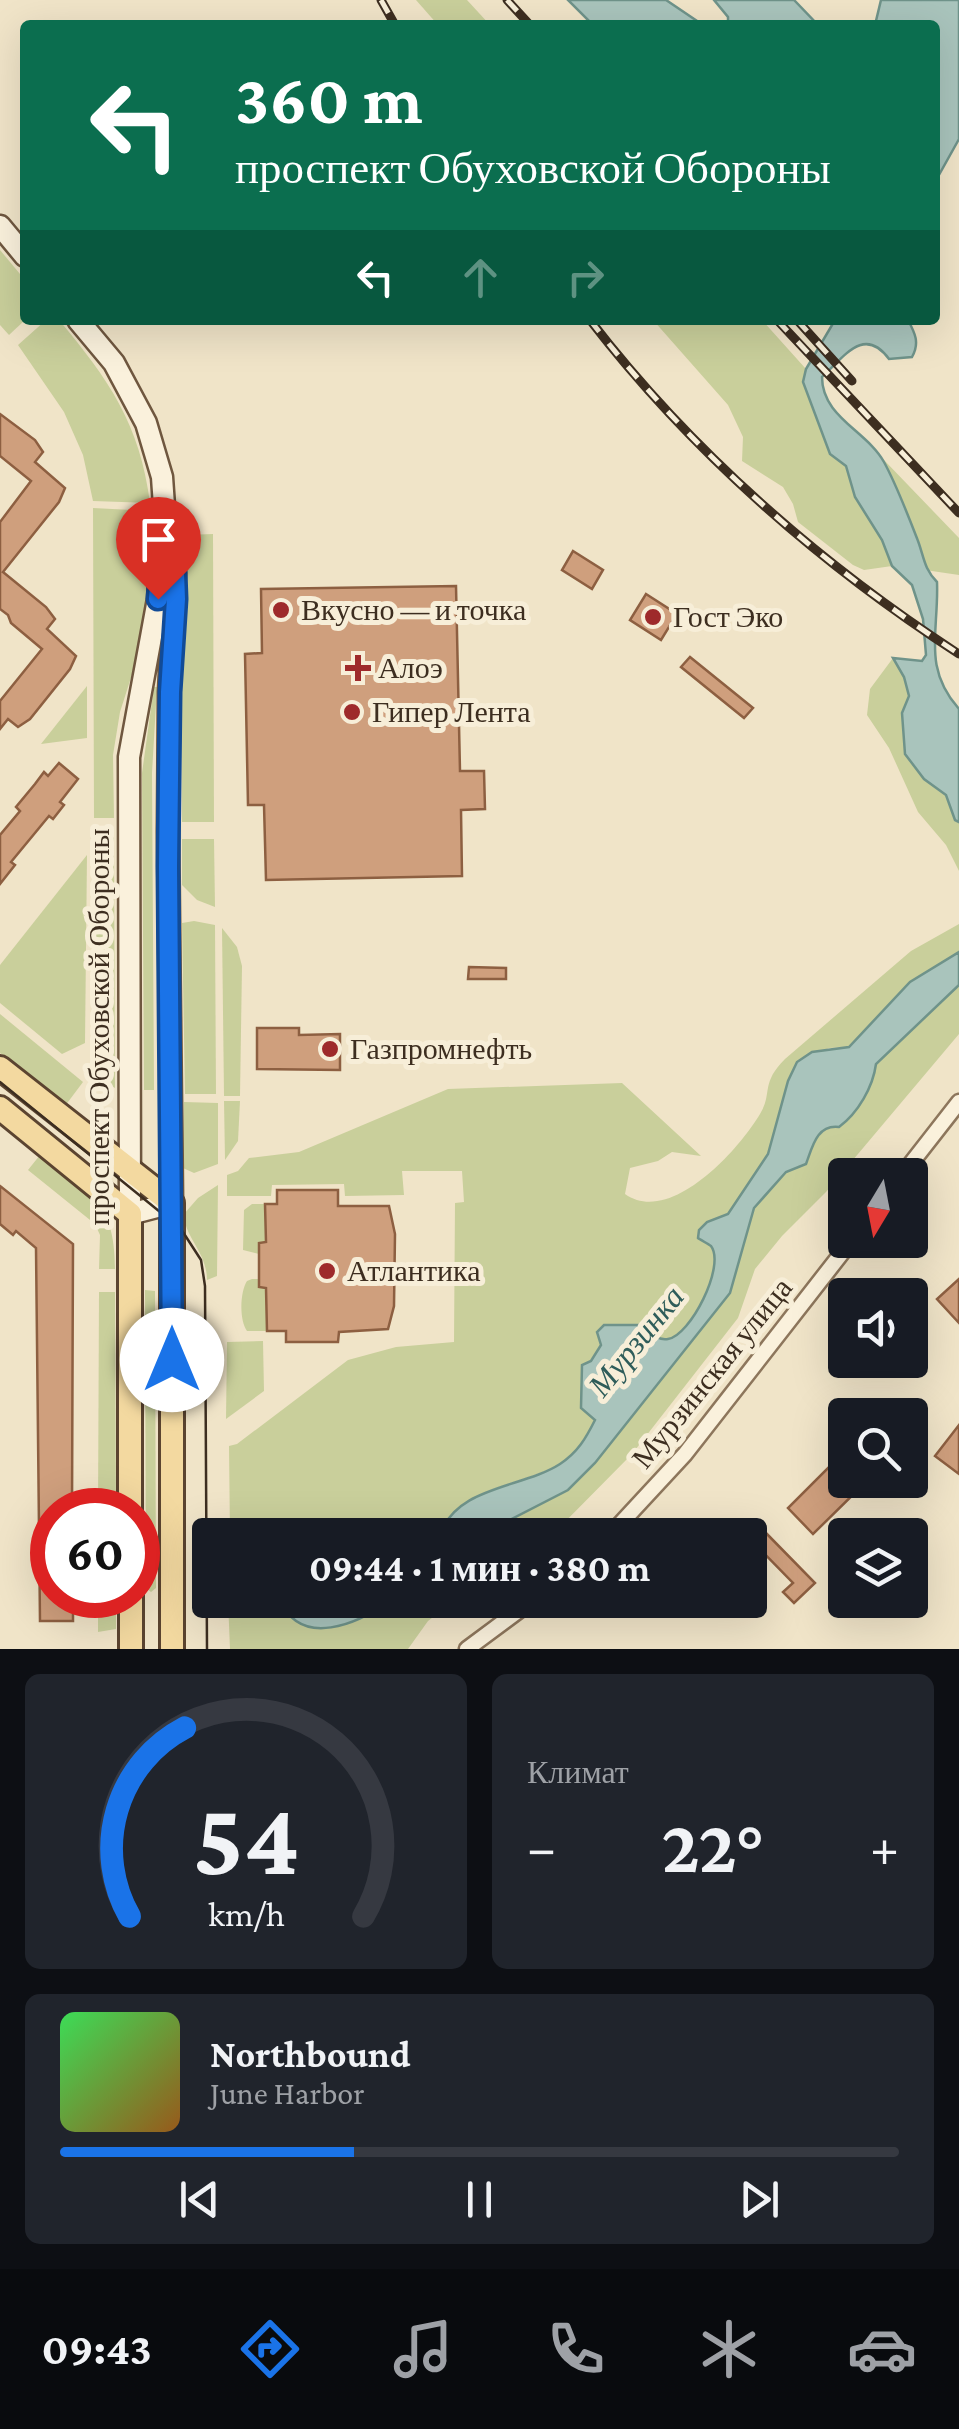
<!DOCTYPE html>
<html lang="ru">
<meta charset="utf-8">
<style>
:root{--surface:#171b24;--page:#20242c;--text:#f1f3f6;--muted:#9ea1a6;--line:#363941;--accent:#1a73e8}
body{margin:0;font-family:"Crimson Pro",serif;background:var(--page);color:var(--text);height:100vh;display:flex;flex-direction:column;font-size:38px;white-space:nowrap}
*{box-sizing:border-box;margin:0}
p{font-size:32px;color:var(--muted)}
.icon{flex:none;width:55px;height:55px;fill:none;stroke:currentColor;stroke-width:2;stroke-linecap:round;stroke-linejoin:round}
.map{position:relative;height:1649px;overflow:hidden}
.sheet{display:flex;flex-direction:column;gap:25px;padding:25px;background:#0d0f14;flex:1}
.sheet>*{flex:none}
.top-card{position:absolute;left:20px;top:20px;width:920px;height:305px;border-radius:10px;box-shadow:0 10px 40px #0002;background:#0b6e4f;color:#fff;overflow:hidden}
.needle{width:65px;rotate:190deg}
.controls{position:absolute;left:828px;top:1158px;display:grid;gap:20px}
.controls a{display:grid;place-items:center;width:100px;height:100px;border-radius:10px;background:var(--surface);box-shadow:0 10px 40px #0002;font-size:50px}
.speed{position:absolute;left:30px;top:1488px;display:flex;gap:20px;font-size:50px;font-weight:700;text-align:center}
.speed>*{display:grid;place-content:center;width:130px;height:130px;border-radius:50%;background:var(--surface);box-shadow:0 10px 40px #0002;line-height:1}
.speed .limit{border:15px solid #d22;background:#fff;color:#111}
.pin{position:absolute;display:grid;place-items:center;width:85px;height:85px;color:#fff;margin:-102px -42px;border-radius:50% 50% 50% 0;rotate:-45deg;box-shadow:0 0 10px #0007}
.pin .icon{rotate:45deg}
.me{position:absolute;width:110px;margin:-55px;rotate:0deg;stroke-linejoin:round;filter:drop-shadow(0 0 8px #0008)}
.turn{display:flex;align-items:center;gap:35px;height:210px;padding:0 50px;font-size:45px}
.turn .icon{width:130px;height:130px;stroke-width:2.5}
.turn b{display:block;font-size:70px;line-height:85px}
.lanes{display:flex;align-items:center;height:95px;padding:0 50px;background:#0003;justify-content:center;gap:50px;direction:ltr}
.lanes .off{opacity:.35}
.big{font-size:75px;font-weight:700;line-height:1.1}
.sheet .widget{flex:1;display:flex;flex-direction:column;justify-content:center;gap:15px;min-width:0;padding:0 35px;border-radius:15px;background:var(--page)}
.sheet .dial{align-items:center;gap:0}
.dial svg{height:260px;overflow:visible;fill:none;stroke:var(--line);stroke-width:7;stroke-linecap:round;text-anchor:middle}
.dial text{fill:var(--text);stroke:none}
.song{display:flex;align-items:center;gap:30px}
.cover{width:120px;height:120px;border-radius:15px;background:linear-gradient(135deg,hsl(130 70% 55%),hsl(30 70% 35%))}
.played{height:10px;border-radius:5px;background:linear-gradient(90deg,var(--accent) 35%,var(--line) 35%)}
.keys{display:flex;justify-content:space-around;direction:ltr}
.heat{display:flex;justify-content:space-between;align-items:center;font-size:55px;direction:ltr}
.sheet .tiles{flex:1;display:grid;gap:25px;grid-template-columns:1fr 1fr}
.widget:last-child{grid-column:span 2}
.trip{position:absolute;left:192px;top:1518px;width:575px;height:100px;border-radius:10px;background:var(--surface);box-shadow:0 10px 40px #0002;font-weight:700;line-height:100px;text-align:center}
.tabs{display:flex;height:160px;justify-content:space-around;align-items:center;background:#090b0e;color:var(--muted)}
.tabs .icon{width:70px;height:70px}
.tabs .selected{color:var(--accent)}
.tabs b{font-size:45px;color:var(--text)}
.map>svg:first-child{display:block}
.green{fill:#c9cf9b}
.water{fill:#a9c4bc;stroke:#6f938a;stroke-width:2.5}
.building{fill:#cf9f7d;stroke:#8d5f41;stroke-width:2.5}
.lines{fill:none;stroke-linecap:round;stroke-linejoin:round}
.street-casing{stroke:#8d765c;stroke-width:19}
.secondary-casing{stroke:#6f573f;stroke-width:25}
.primary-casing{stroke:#5b4430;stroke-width:28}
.street{stroke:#faf1dc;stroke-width:14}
.secondary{stroke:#faf1dc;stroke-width:20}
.primary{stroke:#f3d9a0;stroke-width:22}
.tram{stroke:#3d2e20;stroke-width:2.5}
.rail-casing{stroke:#3d2e20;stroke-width:9}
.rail{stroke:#f7eed8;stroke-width:5;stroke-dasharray:15;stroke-linecap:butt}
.route-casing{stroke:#114b97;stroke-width:25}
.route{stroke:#1a73e8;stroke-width:18}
.poi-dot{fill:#9e2a2b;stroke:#f7eed8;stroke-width:4}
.labels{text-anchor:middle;stroke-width:10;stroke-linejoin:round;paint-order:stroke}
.poi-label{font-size:30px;fill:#3d2e20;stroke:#f7eed8;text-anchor:start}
.street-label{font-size:30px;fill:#3d2e20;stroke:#f7eed8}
.water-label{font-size:32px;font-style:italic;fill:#2f5d5a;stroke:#f7eed8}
</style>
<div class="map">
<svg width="959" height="1649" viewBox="0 0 959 1649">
<rect width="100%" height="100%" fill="#f0e4c8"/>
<g class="green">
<path d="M 416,0 L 467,0 L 490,25 L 438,25 Z"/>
<path d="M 0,250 L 25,280 L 25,320 L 9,335 L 0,325 Z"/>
<path d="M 46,320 L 59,320 C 109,380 140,424 150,503 L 93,501 L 83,455 L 64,412 L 18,345 Z"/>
<path d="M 653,320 L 762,320 L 806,369 L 804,382 L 830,454 L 846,466 L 855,497 L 882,540 L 892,566 L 864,570 L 853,565 L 798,522 L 793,504 L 783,487 L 742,461 L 743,437 L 728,405 Z"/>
<path d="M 883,459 L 959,538 L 959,575 L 925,570 L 914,532 Z"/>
<path d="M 93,508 L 151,511 L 151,589 L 143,640 L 120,712 L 113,755 L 114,818 L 94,818 Z"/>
<path d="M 213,534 L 214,822 L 182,822 L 181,538 L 186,535 Z"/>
<path d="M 893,658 L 904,677 L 909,696 L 902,713 L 905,754 L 924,779 L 946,795 L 955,820 L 959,822 L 959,871 L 946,845 L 918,812 L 889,748 L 867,715 L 870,689 Z"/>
<path d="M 87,686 L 87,738 L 41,744 Z"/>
<path d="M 154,687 L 157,687 L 152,773 L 154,1090 L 144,1090 L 142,773 Z"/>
<path d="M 94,832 L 114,838 L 115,1088 L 94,1075 Z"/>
<path d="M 182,839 L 214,839 L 215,907 L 197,900 L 182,885 Z"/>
<path d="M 87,855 L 85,1043 L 62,1054 L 0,1003 L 0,965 Z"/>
<path d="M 194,921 L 215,925 L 216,1094 L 185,1094 L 182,923 Z"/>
<path d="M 959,924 L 959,952 L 910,982 L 849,1047 L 829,1048 L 797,1063 L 788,1081 L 768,1154 L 728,1214 L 707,1222 L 700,1240 L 710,1244 C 713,1252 716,1258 715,1267 C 713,1284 686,1337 669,1339 C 657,1341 650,1332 642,1325 L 601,1341 L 601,1345 L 590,1361 L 590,1412 L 595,1420 C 590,1428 586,1440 580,1447 C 545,1489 459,1478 440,1535 L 230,1535 L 229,1446 L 237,1444 L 348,1360 L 396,1347 L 454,1342 L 455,1203 L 464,1202 L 462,1171 L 402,1171 L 404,1195 L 345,1196 L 344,1184 L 272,1185 L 271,1196 L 227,1196 L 227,1175 L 238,1171 L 249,1158 L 299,1152 L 448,1089 L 622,1083 L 701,1156 L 672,1152 L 658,1161 L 630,1168 L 625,1194 C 670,1226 738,1151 760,1114 C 773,1093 760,1084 785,1059 L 911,951 Z"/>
<path d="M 222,928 L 237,947 L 242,966 L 240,1096 L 224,1096 Z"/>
<path d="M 959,985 L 959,1034 L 826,1192 L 782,1236 L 755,1269 L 738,1318 L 632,1454 L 552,1535 L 488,1535 L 500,1525 L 568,1490 L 595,1463 L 730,1293 L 754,1208 L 786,1172 L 809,1160 L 809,1148 C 818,1138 825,1125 839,1127 C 858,1113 873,1087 876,1064 Z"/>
<path d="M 0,1014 L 83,1082 L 65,1106 L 0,1053 Z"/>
<path d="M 224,1101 L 240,1101 L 238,1141 L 225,1160 Z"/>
<path d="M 184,1102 L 218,1103 L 218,1164 L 194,1173 L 183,1168 Z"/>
<path d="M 40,1155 C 89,1194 115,1200 115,1269 L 99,1269 L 100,1235 L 95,1224 L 28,1170 Z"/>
<path d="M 218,1185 L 217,1276 L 207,1280 C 207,1252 184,1237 184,1214 L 198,1198 Z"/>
<path d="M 252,1204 L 265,1204 L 266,1242 L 259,1243 L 259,1254 L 243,1250 L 244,1210 Z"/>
<path d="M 252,1279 L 259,1279 L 259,1287 L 266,1287 L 267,1331 L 247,1331 C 239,1320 240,1292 247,1281 Z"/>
<path d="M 145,1290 L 155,1291 L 156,1588 L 151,1592 L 146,1588 Z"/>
<path d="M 99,1292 L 115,1292 L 116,1510 L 98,1510 Z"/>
<path d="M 263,1341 L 264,1391 L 226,1419 L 227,1342 Z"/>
<path d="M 98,1595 L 116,1595 L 116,1629 L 98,1632 Z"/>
<path d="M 228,1600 L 280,1600 L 280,1605 L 380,1608 L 391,1600 L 455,1600 L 428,1621 L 408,1649 L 230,1649 Z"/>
</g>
<g class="water">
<path d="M 568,0 L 666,0 L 703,25 L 593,25 Z"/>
<path d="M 714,0 L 794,0 L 818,25 L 728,25 L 728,17 Z"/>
<path d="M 881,0 L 959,0 L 959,139 L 935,182 L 935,25 L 875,25 Z"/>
<path d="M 835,320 L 908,320 C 915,333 920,343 912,357 L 889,359 C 864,325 844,357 822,377 C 822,417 867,431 884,462 C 897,486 908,515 918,541 C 924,557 924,569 937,582 C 939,632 922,667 959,709 L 959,822 L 955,820 L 946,795 L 924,779 L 905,754 L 902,713 L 909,696 L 904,677 L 893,658 L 922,661 L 926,655 L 923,619 L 912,585 L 892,566 L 882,540 L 855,497 L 846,466 L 830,454 L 803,382 L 806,369 Z"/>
<path d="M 959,952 L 959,985 L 876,1064 C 873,1087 858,1113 839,1127 C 816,1124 812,1149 806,1164 L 786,1172 L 754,1208 L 730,1293 L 595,1463 L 568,1490 L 500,1525 L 488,1535 L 440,1535 C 456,1486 523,1488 560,1464 C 578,1452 586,1438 595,1420 L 581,1408 L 582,1365 L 591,1361 L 601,1345 L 597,1332 L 604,1325 L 642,1325 C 650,1332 657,1341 668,1339 C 690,1336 726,1266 711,1246 C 710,1245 699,1239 698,1238 L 699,1230 L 707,1222 L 728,1214 L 768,1154 L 788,1081 L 797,1062 L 812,1052 L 849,1047 L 910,982 Z"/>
<path d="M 280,1600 L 391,1600 C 358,1624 301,1649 280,1600 Z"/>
</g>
<g class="building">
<path d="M 0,414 L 35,440 L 43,452 L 35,462 L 65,488 L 59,502 L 3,572 L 46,607 L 55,619 L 47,629 L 76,656 L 70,669 L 30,719 L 18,727 L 8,719 L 0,729 L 0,701 L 42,649 L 11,623 L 8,615 L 0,609 L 0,522 L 31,481 L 0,456 Z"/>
<path d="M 573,551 L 603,570 L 592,589 L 562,570 Z"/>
<path d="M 456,586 L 460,771 L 484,771 L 485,809 L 461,810 L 462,876 L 266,880 L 264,805 L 248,805 L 245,654 L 262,653 L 261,589 Z"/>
<path d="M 646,594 L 677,614 L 661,640 L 630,620 Z"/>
<path d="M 690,657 L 753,708 L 744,718 L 681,667 Z"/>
<path d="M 59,763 L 78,779 L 60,802 L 64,805 L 53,819 L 49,816 L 11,862 L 15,865 L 0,884 L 0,835 L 20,811 L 16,807 L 35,784 L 44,772 L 48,776 Z"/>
<path d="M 469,967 L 506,968 L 506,979 L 468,979 Z"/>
<path d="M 257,1028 L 299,1028 L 299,1035 L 340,1034 L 340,1070 L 257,1069 Z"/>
<path d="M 0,1186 L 73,1244 L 72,1510 L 52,1510 L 52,1595 L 73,1595 L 73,1621 L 40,1621 L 36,1248 L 16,1231 L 13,1235 L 0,1224 Z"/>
<path d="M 277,1190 L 338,1190 L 338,1206 L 389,1206 L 395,1234 L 394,1306 L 388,1329 L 339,1332 L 338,1342 L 286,1342 L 286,1331 L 267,1331 L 266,1288 L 259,1287 L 259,1243 L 266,1242 L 265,1204 L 277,1204 Z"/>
<path d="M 959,1279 L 959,1323 L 937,1299 Z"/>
<path d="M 959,1425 L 959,1474 L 935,1456 Z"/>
<path d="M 845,1451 L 845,1480 L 868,1480 L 813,1534 L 788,1508 Z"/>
<path d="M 765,1532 L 815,1583 L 794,1603 L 783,1592 L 793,1583 L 754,1543 Z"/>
</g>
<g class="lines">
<g class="street-casing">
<g id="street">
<path d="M 902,1175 L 959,1102"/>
<path d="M 610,1535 L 685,1454 L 852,1240"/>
<path d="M 467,1649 L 533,1600"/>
</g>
</g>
<g class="secondary-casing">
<g id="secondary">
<path d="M 0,226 L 25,256"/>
<path d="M 78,320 L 114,363 L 146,423 L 162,477 L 167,549 L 175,573 L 169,692 L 168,831 L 172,1203 L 130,1214 L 129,757 L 158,599 L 160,573 L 167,549"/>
</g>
</g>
<g class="primary-casing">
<g id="primary">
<path d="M 0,1068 L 172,1203 L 172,1649"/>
<path d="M 0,1108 L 130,1214 L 130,1510"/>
<path d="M 131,1649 L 131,1595"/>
</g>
</g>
<use href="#street" class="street"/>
<use href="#secondary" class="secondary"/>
<use href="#primary" class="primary"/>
<path class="tram" d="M 0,1082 L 181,1229 L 201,1260 L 205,1286 L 207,1649"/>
<g class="rail-casing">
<g id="rail">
<path d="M 381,0 L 395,25"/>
<path d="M 507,0 L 530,25"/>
<path d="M 590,320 C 691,451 820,564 959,654"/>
<path d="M 777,320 L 959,513"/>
<path d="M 797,320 L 852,381"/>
</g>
</g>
<use href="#rail" class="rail"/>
</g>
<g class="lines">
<g class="route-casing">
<path id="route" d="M 158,599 L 160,573 L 168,548 L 175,573 L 176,599 L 170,692 L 168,867 L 172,1360"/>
</g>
<use href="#route" class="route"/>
</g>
<g class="poi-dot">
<circle cx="281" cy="610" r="10"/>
<circle cx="653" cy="617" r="10"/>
<path d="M353 653h10v10h10v10h-10v10h-10v-10h-10v-10h10z"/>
<circle cx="352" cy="712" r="10"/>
<circle cx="330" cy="1049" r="10"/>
<circle cx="327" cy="1271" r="10"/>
</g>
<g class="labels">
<g class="poi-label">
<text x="301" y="620">Вкусно — и точка</text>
<text x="673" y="627">Гост Эко</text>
<text x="378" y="678">Алоэ</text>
<text x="372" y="722">Гипер Лента</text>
<text x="350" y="1059">Газпромнефть</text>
<text x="347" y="1281">Атлантика</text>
</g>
<g class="street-label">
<text transform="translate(99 1027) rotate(-90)" y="10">проспект Обуховской Обороны</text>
<text transform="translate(712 1373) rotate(-51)" y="10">Мурзинская улица</text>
</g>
<g class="water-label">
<text transform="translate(636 1341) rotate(-51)" y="11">Мурзинка</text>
</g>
</g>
</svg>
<div class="controls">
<a><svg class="needle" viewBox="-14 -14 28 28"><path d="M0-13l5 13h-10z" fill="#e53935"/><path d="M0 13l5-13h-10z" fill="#9ea1a6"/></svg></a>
<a><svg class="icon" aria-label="sound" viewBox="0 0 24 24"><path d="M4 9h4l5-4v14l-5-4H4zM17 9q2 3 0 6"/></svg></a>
<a><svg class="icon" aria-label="search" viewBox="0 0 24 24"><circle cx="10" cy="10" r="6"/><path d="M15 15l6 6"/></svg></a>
<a><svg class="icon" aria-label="layers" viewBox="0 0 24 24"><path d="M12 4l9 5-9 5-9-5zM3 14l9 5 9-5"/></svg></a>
</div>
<div class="speed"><div class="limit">60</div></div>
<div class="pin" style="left:158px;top:599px;background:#d93025"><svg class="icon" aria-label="arrive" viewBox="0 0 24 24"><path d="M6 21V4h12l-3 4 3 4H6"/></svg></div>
<svg class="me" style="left:172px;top:1360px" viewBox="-20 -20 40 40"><circle r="19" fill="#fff"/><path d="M0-13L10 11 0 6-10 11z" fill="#1a73e8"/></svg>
<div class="trip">09:44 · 1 мин · 380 m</div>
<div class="top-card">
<div class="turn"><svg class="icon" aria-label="left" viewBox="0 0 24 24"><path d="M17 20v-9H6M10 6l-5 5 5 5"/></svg><div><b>360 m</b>проспект Обуховской Обороны</div></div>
<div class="lanes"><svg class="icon" aria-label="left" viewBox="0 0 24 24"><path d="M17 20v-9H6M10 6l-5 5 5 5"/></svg><svg class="icon off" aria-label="ahead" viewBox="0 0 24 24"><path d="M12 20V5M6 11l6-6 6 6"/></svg><svg class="icon off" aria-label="right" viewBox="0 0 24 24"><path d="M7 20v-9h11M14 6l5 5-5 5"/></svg></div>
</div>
</div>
<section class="sheet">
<div class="tiles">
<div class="widget dial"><svg viewBox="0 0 100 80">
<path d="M14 69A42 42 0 1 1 86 69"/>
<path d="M14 69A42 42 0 0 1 31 11" stroke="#1a73e8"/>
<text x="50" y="56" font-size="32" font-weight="700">54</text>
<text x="50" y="72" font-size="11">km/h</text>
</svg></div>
<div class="widget"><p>Климат</p>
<div class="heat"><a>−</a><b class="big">22°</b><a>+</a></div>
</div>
<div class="widget">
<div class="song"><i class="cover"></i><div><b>Northbound</b><p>June Harbor</p></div></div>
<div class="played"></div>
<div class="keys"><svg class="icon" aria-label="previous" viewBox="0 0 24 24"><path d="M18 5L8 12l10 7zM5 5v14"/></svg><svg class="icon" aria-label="pause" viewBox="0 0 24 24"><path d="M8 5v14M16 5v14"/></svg><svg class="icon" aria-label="next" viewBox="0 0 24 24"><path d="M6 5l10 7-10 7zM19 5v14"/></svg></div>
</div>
</div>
</section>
<nav class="tabs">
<b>09:43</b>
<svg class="icon selected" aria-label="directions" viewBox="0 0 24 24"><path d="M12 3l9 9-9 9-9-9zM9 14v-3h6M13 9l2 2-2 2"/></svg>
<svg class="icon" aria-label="music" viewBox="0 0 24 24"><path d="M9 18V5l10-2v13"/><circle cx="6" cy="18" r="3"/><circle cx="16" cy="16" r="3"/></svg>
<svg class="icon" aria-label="phone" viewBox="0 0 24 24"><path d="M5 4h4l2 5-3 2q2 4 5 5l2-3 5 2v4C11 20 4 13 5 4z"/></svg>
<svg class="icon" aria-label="climate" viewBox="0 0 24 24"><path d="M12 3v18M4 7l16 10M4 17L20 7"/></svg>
<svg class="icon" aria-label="car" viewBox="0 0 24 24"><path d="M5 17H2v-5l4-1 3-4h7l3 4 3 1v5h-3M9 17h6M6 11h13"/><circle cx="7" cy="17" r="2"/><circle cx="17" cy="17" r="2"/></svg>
</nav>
